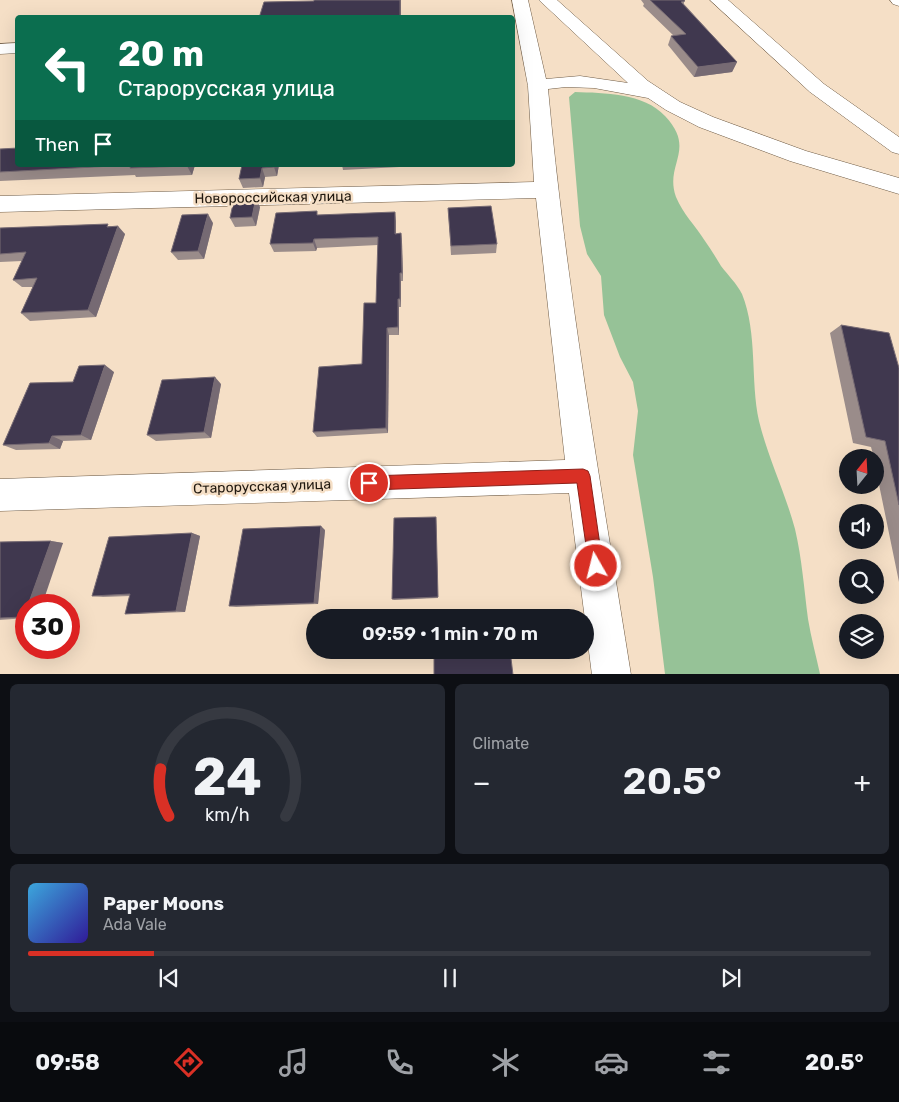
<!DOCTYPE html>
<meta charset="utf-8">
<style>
:root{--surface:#171b24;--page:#242831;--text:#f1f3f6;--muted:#9ea1a6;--line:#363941;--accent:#d93025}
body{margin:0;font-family:Rubik,sans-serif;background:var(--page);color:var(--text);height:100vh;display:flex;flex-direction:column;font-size:19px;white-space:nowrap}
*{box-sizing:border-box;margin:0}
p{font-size:16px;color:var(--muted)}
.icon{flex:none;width:28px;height:28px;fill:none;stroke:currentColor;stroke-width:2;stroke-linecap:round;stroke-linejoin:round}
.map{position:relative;height:674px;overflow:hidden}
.drawer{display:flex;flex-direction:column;gap:10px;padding:10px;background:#0d0f14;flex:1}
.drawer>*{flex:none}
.guide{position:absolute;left:15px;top:15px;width:500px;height:152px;border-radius:5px;box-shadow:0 5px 20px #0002;background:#0b6e4f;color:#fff;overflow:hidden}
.needle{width:32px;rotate:18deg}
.buttons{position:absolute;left:839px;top:449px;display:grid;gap:10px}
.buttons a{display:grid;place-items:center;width:45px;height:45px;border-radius:50%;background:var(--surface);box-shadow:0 5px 20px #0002;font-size:25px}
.speed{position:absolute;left:15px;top:594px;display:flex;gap:10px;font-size:25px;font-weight:700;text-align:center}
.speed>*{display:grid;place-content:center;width:65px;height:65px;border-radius:50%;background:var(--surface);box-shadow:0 5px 20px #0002;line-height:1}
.speed .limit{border:8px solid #d22;background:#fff;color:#111}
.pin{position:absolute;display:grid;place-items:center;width:42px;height:42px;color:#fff;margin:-21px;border:2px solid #fff;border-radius:50%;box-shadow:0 1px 5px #0007}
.me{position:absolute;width:55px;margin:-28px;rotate:352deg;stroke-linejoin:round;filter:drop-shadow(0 0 4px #0008)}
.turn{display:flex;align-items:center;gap:18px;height:105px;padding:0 20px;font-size:22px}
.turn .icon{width:65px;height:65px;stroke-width:2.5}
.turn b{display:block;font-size:35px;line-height:42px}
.then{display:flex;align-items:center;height:48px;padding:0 20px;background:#0003;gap:10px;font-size:19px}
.big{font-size:38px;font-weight:600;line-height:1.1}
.drawer .tile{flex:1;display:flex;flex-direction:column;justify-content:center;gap:8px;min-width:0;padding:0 18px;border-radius:8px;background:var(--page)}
.drawer .dial{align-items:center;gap:0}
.dial svg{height:130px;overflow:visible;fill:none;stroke:var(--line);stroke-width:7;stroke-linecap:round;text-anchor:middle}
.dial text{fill:var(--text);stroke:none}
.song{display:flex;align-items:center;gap:15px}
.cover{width:60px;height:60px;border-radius:8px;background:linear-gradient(135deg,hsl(200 70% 55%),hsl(250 70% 35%))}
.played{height:5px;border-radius:2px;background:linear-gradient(90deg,var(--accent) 15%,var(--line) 15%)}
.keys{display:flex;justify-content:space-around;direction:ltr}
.heat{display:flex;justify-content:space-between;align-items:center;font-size:28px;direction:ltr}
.drawer .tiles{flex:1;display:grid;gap:10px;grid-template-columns:1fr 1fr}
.tile:last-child{grid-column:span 2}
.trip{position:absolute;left:306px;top:609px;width:288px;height:50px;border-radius:25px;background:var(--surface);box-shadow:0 5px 20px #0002;font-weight:600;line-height:50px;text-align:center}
.tabs{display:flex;height:80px;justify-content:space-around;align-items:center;background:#090b0e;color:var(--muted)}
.tabs .icon{width:35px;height:35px}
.tabs .on{color:var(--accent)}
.tabs b{font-size:22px;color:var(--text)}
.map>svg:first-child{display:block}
.forest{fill:#96c297}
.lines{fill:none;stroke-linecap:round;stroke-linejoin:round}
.minor-casing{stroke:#6f5c46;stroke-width:1}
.tertiary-casing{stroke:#6f5c46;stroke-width:1}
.minor{fill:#fff;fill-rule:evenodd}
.tertiary{fill:#fff;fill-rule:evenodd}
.wall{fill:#9a8c8a}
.shaded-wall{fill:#766a73}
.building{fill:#40384f;stroke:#766a73}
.route{fill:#d93025;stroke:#8d1f18}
.labels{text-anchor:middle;stroke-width:5;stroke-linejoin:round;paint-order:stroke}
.street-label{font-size:14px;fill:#20180f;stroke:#f5dfc6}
</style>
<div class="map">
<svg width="899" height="675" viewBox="0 0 899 675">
<rect width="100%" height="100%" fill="#f5dfc6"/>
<path class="forest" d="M 575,92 C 604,93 644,93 665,116 C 697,150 664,164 676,197 C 683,214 695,225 705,241 C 711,249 716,258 721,266 C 728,275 737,284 742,294 C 758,334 750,380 759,421 C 768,458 785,492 795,529 C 802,559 804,588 808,619 C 811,637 816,656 820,674 L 665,674 L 653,577 L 633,455 L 638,411 L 633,382 L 620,357 L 604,315 L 601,276 L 587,254 L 580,226 L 569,97 Z"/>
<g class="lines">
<g class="minor-casing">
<g id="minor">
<path d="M 512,0 L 528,0 L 546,79 L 580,76 L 628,83 L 539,0 L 557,0 L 648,81 L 680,102 L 713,117 L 806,151 L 899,178 L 899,194 L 790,161 L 699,127 L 666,110 L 648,98 L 594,88 L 566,87 L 548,89 C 566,286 600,480 631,675 L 592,675 L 569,493 L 0,511 L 0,479 L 565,460 L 536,198 L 0,212 L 0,196 L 534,182 L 528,86 Z"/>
<path d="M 890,0 L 899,0 L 899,6 L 893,4 Z"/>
<path d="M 18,43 L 18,53 L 0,54 L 0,44 Z"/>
</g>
</g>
<g class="tertiary-casing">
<path id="tertiary" d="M 710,0 L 728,0 L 824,84 L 899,137 L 899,154 L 892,152 L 810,92 Z"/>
</g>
<use href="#minor" class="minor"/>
<use href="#tertiary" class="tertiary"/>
</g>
<g class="wall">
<path d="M 641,0 L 684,0 L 684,4 L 737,62 L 732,72 L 694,77 L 668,45 L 671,36 L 674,36 L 643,6 L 644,4 Z"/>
<path d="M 0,149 L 195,165 L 192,175 L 136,177 L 135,175 L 0,181 Z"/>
<path d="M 242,165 L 279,165 L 277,176 L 265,177 L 263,187 L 243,188 L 239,179 Z"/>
<path d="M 342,165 L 437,165 L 343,170 Z"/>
<path d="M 260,207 L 256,226 L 235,227 L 230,218 Z"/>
<path d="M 448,208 L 497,244 L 496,253 L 451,255 Z"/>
<path d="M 318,215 L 396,221 L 396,234 L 401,233 L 402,242 L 403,281 L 401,281 L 401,307 L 399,307 L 399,335 L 389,335 L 388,433 L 317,437 L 313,432 L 362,364 L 376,303 L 378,245 L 317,248 L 316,251 L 274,252 L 270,244 Z"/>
<path d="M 213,223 L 204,259 L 178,260 L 171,252 Z"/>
<path d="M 110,226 L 125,234 L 96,317 L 30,321 L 21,313 L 33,287 L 22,287 L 13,280 L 22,261 L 0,262 L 0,228 Z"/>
<path d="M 841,325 L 899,368 L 899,582 L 875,465 L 875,458 L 874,458 L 871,447 L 853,443 L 830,333 Z"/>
<path d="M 114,372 L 91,440 L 63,441 L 60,449 L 16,450 L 3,445 L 73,382 Z"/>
<path d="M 221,384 L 211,438 L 156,441 L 147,435 Z"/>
<path d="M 436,517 L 438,598 L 394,600 L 392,599 Z"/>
<path d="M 325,530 L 318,604 L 236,607 L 229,606 Z"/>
<path d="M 192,533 L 200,536 L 185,612 L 136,614 L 125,614 L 130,596 L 103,597 L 92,596 Z"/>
<path d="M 51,541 L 63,543 L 26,605 L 26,618 L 0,620 L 0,542 Z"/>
</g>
<g class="shaded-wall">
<rect x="400" y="0" width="1" height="18"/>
<path d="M 737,62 L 732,72 L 694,77 L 698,67 Z"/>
<path d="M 187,165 L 195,165 L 192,175 L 187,166 Z"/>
<path d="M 274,165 L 279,165 L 277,176 L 274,167 Z"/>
<path d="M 262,168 L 265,177 L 263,187 L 260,178 Z"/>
<path d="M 256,198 L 260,207 L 256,226 L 252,217 Z"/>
<path d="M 395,212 L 396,221 L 396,242 L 395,234 Z"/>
<path d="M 208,214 L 213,223 L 204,259 L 198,251 Z"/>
<path d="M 118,226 L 125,234 L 96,317 L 88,310 Z"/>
<path d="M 401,233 L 402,242 L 403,281 L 402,273 Z"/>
<path d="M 314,239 L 317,248 L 316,251 L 313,243 Z"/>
<path d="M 400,273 L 401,281 L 401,307 L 400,299 Z"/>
<path d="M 398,299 L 399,307 L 399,335 L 398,327 Z"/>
<path d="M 387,328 L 389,335 L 388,433 L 386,428 Z"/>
<path d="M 105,365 L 114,372 L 91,440 L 81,435 Z"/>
<path d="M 215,377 L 221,384 L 211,438 L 204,432 Z"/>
<path d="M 52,436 L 63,441 L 60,449 L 49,443 Z"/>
<path d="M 321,526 L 325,530 L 318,604 L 314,603 Z"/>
<path d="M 192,533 L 200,536 L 185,612 L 176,611 Z"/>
<path d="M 51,541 L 63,543 L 42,605 L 28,605 Z"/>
<path d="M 26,610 L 26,618 L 23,617 Z"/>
</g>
<g class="building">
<path d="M 314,0 L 400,0 L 400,18 L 259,18 L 264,2 L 314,1 Z"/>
<path d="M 650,0 L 684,0 L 685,1 L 681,2 L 737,62 L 698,67 L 671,36 L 686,34 Z"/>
<path d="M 18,148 L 18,165 L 187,165 L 187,166 L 130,168 L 131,165 L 0,172 L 0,149 Z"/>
<path d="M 242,165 L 274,165 L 274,167 L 262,168 L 260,178 L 239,179 Z"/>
<path d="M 256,198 L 252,217 L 230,218 L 234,199 Z"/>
<path d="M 491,206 L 497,244 L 451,246 L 448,208 Z"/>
<path d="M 317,211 L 317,215 L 395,212 L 395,234 L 401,233 L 402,273 L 400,273 L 400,299 L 398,299 L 398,327 L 387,328 L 386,428 L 313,432 L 319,367 L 362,364 L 364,303 L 376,303 L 378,237 L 314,239 L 313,243 L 270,244 L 276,213 Z"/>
<path d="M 208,214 L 198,251 L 171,252 L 182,215 Z"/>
<path d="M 108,224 L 107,227 L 118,226 L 88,310 L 21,313 L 37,278 L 13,280 L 26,252 L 0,254 L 0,228 Z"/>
<path d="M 841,325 L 889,333 L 899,368 L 899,505 L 885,441 L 866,437 Z"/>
<path d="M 105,365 L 81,435 L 52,436 L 49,443 L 3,445 L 30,383 L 73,382 L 79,366 Z"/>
<path d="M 215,377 L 204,432 L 147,435 L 162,380 Z"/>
<path d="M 436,517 L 438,597 L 392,599 L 394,518 Z"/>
<path d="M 321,526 L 314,603 L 229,606 L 243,529 Z"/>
<path d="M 192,533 L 176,611 L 125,614 L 130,594 L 92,596 L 109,537 Z"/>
<path d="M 51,541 L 28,605 L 26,605 L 26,610 L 23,617 L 0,618 L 0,542 Z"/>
<path d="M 434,650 L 510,650 L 513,675 L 434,675 Z"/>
</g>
<path class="route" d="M 583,469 L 588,471 L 590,476 L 603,566 L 601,571 L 596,574 L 591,571 L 589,566 L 577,483 L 369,490 L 365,488 L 363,483 L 365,478 L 369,476 Z"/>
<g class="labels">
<g class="street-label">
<text transform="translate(273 197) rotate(-1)" y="5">Новороссийская улица</text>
<text transform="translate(262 486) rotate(-2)" y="5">Старорусская улица</text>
</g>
</g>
</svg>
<div class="buttons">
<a><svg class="needle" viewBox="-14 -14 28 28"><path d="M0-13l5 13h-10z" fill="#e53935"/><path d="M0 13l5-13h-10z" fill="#9ea1a6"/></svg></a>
<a><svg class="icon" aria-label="sound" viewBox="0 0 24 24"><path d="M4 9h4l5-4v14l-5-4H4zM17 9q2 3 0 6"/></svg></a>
<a><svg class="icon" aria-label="search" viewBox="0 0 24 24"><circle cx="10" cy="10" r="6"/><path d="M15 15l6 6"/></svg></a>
<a><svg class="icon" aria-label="layers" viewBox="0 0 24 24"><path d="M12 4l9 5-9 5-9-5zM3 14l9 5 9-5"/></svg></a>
</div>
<div class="speed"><div class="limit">30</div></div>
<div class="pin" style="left:369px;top:483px;background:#d93025"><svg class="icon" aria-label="arrive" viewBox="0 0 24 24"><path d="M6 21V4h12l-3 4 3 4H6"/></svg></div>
<svg class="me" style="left:596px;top:566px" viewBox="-20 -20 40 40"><circle r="17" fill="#d93025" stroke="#fff" stroke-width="3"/><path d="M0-11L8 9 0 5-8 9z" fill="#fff"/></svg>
<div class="trip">09:59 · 1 min · 70 m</div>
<div class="guide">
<div class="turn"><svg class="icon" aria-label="left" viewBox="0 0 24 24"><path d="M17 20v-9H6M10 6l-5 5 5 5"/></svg><div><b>20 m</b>Старорусская улица</div></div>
<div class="then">Then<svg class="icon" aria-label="arrive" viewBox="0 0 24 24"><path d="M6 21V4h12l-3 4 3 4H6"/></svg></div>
</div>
</div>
<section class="drawer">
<div class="tiles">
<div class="tile dial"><svg viewBox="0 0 100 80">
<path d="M14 69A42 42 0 1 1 86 69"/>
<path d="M14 69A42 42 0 0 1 9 40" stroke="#d93025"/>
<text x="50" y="56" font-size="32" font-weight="700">24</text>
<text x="50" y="72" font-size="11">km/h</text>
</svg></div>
<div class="tile"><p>Climate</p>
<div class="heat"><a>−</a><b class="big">20.5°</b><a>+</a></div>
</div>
<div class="tile">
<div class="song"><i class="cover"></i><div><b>Paper Moons</b><p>Ada Vale</p></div></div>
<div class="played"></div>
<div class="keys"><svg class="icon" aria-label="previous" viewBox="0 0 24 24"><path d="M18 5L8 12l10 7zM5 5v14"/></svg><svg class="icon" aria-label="pause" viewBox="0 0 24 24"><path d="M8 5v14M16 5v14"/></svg><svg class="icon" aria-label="next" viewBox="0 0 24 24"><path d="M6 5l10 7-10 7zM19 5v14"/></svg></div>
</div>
</div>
</section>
<nav class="tabs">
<b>09:58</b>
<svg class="icon on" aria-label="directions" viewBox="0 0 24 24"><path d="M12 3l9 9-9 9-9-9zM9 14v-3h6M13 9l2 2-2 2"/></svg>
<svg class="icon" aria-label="music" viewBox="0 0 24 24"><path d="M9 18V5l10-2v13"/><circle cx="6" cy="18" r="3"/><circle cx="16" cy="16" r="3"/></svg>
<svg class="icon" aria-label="phone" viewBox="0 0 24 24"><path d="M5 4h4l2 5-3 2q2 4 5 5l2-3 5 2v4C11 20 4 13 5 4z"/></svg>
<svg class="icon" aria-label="climate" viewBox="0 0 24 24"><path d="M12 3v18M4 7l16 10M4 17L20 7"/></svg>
<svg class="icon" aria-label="car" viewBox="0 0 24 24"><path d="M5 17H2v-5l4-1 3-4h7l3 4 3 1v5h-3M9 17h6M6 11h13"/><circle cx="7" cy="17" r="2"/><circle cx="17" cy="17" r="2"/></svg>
<svg class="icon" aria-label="filters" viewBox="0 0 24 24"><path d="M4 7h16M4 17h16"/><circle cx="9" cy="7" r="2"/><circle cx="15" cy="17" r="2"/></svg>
<b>20.5°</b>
</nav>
